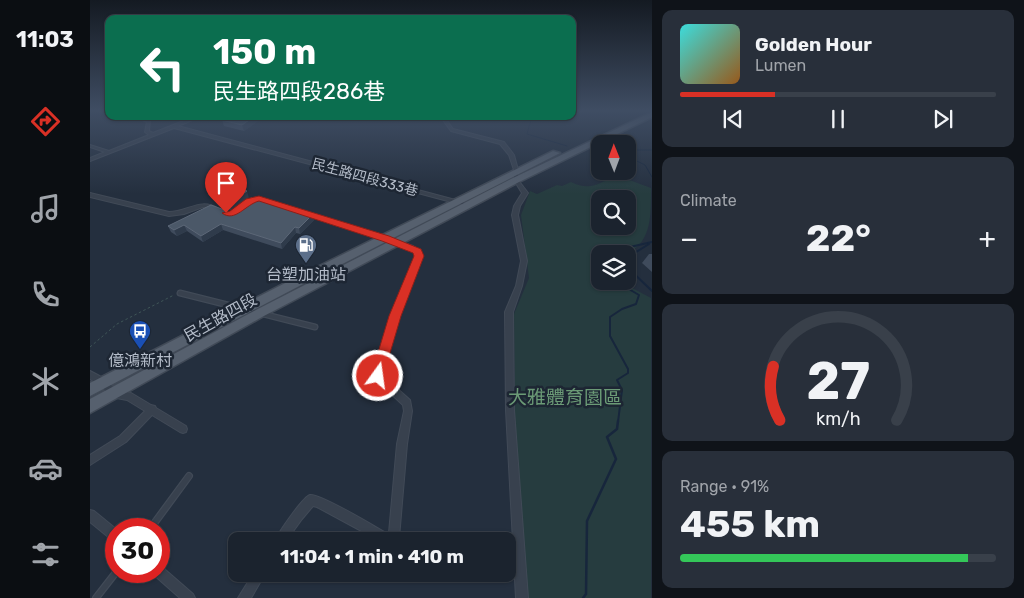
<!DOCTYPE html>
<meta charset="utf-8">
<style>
:root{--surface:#1b232e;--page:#282f3a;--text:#f1f3f6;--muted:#a0a4aa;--line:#39404a;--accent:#d93025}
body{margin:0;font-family:Rubik,"Noto Sans TC",sans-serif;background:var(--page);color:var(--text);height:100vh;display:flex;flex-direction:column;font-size:19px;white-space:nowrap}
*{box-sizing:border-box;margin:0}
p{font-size:16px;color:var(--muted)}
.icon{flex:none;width:28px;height:28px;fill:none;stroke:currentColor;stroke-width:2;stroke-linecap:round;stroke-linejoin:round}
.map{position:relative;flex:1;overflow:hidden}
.sheet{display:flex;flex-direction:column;gap:10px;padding:10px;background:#0f1319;width:372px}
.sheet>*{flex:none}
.banner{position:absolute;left:15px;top:15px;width:471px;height:105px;border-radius:10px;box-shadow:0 1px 4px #0004,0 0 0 1px var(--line);background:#0b6e4f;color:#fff;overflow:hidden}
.needle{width:32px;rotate:359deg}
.buttons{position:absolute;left:501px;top:135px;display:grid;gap:10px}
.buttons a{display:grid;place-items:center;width:45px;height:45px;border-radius:10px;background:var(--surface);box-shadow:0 1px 4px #0004,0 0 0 1px var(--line);font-size:25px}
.speed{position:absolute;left:15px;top:518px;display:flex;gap:10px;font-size:25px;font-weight:700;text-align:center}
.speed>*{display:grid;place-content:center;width:65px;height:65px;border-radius:50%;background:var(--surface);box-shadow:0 1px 4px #0004,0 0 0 1px var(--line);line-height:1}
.speed .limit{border:8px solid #d22;background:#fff;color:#111}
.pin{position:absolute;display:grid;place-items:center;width:42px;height:42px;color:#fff;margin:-51px -21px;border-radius:50% 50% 50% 0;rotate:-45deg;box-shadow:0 0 5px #0007}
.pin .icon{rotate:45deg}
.me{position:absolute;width:55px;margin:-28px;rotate:14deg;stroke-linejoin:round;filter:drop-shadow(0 0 4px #0008)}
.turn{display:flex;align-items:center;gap:18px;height:105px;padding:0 25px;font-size:22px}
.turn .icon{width:65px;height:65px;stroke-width:2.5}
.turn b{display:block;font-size:35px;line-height:42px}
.big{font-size:38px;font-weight:700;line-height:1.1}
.sheet .tile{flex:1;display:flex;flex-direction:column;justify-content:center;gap:8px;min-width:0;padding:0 18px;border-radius:10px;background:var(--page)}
.sheet .dial{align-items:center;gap:0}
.dial svg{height:130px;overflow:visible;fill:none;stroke:var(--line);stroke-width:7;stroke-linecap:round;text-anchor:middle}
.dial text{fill:var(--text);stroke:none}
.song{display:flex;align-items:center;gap:15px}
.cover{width:60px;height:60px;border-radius:8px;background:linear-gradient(135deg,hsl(180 70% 55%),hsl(30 70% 35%))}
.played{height:5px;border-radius:2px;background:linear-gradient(90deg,var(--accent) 30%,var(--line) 30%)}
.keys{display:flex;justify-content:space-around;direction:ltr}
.heat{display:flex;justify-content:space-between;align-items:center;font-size:28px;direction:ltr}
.charge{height:8px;border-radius:4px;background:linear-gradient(90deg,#34c759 91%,var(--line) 0)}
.trip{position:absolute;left:138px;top:532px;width:288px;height:50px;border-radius:10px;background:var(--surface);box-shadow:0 1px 4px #0004,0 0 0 1px var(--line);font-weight:700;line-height:50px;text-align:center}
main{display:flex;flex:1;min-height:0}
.dock{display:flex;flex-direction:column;width:90px;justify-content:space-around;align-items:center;background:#0b0e12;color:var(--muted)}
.dock .icon{width:35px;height:35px}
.dock .active{color:var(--accent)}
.dock b{font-size:22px;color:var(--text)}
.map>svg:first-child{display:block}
.green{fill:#263c3f;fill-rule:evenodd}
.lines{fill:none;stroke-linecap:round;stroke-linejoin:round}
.stream-far2{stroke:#17263c;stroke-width:1}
.stream-far1{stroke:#17263c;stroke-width:2}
.stream{stroke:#17263c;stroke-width:2.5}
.service-far1-casing{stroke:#414a57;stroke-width:7}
.service-casing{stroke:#414a57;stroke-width:8}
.minor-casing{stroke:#414a57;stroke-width:2}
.primary-casing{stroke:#414a57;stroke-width:3}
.path{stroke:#3f5557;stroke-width:1;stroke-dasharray:2.5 2.5;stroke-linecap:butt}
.service-far1{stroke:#38414e;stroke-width:4.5}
.service{stroke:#38414e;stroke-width:5.5}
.minor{fill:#38414e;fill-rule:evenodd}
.primary{fill:#56606e;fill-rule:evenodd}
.wall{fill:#3f4b5c}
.shaded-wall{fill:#2f3b4b}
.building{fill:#4b5868;stroke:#5c6777}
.route{fill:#d93025;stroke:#8d1f18}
.labels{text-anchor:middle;stroke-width:5;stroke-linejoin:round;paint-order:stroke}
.far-street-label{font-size:14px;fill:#b4bcc9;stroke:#1d2633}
.poi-label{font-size:16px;fill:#b4bcc9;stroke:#1d2633}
.street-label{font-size:16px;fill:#b4bcc9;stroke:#1d2633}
.near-park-label{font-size:19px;fill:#6b9a76;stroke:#1d2633}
</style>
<main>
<nav class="dock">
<b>11:03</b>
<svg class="icon active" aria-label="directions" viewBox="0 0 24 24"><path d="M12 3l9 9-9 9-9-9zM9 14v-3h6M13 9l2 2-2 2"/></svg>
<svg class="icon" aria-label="music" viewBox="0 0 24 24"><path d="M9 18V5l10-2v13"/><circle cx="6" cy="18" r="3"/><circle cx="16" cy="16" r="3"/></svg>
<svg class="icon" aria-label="phone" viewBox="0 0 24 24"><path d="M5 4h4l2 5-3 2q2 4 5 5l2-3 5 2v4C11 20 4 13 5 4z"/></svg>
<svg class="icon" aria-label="climate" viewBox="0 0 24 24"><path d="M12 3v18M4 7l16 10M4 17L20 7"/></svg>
<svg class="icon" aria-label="car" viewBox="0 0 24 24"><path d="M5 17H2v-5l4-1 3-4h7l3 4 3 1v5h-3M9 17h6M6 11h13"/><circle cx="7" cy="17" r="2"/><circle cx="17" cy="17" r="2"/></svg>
<svg class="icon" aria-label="filters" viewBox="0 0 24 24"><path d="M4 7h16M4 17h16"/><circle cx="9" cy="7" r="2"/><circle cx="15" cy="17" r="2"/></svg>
</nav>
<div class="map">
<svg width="562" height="598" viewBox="0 0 562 598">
<rect width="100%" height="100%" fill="#242f3e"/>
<path class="green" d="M 526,175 L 561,188 C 561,215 562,241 538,253 C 531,256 518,254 510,254 L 510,281 L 529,281 L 561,298 L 561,598 L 438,598 L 425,420 L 424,314 L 439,278 L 431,215 L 440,191 L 447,194 L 467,185 L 472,186 L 481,182 C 500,191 509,184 526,175 ZM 510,199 L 538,199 L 538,226 L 510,226 Z"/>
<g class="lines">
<g class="stream-far2">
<path d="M 442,116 L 437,134 L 477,146"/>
<path d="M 538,150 L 562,150"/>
<path d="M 538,153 L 539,157 L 555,165 L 562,177"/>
</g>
<g class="stream-far1">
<path d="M 530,254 L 540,247 L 562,242"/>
<path d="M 538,260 L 543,254 L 559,244"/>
<path d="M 538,268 L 562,291"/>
<path d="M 525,281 L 549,295 L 546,304 L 532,309 L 520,317 L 520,336 L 538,369 L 538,373 L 527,380 L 532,390 L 528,422"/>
</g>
<path class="stream" d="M 493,598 L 496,594 L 497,521 L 526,459 L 517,437 L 527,429 L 528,421"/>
<g class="service-far1-casing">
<g id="service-far1">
<path d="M 90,293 L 150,308"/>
<path d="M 157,310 L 225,327"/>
</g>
</g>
<g class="service-casing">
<g id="service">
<path d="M 60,529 L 99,476"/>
<path d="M 6,598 L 27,571"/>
</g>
</g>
<g class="minor-casing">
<g id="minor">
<path d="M 13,110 L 17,110 L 19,112 L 19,116 Z"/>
<path d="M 554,110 L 562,111 L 562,113 L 555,111 Z"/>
<path d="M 44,116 L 50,116 L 60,120 L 59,131 L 63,133 L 106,116 L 112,116 L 88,126 L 373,202 L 374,203 L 373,204 L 369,204 L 84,128 L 0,161 L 0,158 L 15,152 L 0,147 L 0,145 L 19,151 L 59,135 L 55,132 L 57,122 Z"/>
<path d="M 324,116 L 339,116 L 355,118 L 363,129 L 414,142 L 424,155 L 428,170 L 428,180 L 438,193 L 430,206 L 428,215 L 437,261 L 432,286 L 423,312 L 424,410 L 438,598 L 426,598 L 416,410 L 415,312 L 426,286 L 431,261 L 422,215 L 424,206 L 432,193 L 424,180 L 424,170 L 419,155 L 410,144 L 361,131 L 353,120 Z"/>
<path d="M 0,193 L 79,212 C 98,212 110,197 129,209 L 126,211 L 113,207 L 94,214 L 79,216 L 0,197 Z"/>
<path d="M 217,212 L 323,246 L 329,250 L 332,256 L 309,316 L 292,375 L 320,400 L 322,411 L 317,444 L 309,538 L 308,541 L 290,541 L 227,507 L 223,506 L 212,519 L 196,541 L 185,541 C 188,533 213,497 220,495 C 229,493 284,526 296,533 L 299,533 L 307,444 L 314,411 L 313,405 L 285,379 L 284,376 L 301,316 L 326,256 L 324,252 L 319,248 L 215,215 L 215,213 Z"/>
<path d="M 0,371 L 17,380 L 26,391 L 41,393 L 61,405 L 65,406 L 66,408 L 96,426 L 97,429 L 96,432 L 93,433 L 90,432 L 62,415 L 36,442 L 0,465 L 0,455 L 30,436 L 55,411 L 37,400 L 21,397 L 11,386 L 0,379 Z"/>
<path d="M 0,510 L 4,511 L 26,529 L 26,541 L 22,540 L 0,522 Z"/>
<path d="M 69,566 L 72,567 L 103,594 L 105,598 L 90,598 L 64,575 L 62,571 L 69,571 Z"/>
<path d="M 163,574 L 175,574 L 161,598 L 148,598 Z"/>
</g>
</g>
<g class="primary-casing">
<g id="primary">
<path d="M 562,112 L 562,117 L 429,182 L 172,317 L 0,413 L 0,399 L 164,311 L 423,178 Z"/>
<path d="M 463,151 L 470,153 L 215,283 L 0,396 L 0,383 L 207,277 Z"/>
</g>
</g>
<path class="path" d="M 0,347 L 27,324 L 84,295"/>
<use href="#service-far1" class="service-far1"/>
<use href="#service" class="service"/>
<use href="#minor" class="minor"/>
<use href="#primary" class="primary"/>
</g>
<g class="wall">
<path d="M 175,116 L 154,131 L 134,126 L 132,120 Z"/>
<path d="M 125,198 L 159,198 L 141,210 L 128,205 Z"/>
<path d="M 140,212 L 223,214 L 224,220 L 210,234 L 206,233 L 192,249 L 133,230 L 113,242 L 97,231 L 87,236 L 81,232 L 78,226 Z"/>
<path d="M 559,254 L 562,254 L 562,272 L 552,263 Z"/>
</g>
<g class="shaded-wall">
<path d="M 165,116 L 175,116 L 154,131 L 152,125 Z"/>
<path d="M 157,191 L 159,198 L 141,210 L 139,203 Z"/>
<path d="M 223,214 L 224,220 L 210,234 L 209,228 Z"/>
<path d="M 131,224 L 133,230 L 113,242 L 111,236 Z"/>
<path d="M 94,225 L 97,231 L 87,236 L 84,230 Z"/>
<path d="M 205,227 L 206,233 L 192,249 L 191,243 Z"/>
</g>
<g class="building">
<path d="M 136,116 L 165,116 L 152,125 L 132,120 Z"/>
<path d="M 147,187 L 157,191 L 139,203 L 125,198 L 132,193 Z"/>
<path d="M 167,197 L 223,214 L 209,228 L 205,227 L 191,243 L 131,224 L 111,236 L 94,225 L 84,230 L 78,226 L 121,205 L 140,212 L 161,198 Z"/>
</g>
<linearGradient id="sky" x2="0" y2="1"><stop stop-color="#141a22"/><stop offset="0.57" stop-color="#3f4d63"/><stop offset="1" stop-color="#3f4d63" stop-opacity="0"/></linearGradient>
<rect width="562" height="194" fill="url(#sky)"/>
<path class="route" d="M 169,196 L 299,236 L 331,249 L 334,256 L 311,316 L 292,380 L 288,382 L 283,380 L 281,376 L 299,316 L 324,256 L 323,253 L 292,241 L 169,201 C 156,204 145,223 132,213 L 140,211 L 156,199 Z"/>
<defs>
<g id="fuel-pin" transform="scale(1.125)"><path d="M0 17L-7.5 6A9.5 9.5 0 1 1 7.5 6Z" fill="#5c6f8a" stroke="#1d2633"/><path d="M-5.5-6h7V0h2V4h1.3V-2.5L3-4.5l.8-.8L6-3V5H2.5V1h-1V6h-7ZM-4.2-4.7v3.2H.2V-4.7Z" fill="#fff"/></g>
<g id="bus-pin" transform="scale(1.125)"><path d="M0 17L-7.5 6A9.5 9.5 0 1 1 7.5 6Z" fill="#1a4fb4" stroke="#1d2633"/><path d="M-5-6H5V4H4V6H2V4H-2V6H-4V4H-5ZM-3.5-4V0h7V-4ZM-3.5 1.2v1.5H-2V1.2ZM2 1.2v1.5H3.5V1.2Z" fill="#fff"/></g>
</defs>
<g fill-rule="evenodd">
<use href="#fuel-pin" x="216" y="245"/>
<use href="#bus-pin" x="50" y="331"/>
</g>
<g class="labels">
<g class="far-street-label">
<text transform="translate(275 177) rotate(15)" y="5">民生路四段333巷</text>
</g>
<g class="poi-label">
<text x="216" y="280">台塑加油站</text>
<text x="50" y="366">億鴻新村</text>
</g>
<g class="street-label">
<text transform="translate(130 317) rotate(-29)" y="6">民生路四段</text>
</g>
<g class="near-park-label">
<text x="475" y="404">大雅體育園區</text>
</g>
</g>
</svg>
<div class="buttons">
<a><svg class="needle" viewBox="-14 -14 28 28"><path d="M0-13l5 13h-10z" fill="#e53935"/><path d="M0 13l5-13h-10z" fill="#a0a4aa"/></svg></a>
<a><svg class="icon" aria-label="search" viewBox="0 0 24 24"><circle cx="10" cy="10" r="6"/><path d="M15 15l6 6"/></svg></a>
<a><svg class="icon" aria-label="layers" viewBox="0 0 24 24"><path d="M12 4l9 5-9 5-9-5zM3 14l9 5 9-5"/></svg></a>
</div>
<div class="speed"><div class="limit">30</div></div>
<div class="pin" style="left:136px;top:213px;background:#d93025"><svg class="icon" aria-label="arrive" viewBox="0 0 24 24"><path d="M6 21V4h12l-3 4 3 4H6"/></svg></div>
<svg class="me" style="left:288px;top:376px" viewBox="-20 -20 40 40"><circle r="17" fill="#d93025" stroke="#fff" stroke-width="3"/><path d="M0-11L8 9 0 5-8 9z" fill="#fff"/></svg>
<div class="trip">11:04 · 1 min · 410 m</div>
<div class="banner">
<div class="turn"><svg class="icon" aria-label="left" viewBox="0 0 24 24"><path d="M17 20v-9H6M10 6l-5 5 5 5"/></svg><div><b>150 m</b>民生路四段286巷</div></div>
</div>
</div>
<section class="sheet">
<div class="tile">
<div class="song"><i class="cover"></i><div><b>Golden Hour</b><p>Lumen</p></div></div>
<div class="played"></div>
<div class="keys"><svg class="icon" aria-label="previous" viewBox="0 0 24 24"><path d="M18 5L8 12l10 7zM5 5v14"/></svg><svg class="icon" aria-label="pause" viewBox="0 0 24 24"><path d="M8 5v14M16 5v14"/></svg><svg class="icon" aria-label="next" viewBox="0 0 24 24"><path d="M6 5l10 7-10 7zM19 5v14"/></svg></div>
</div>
<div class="tile"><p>Climate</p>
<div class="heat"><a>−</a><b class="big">22°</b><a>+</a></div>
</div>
<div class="tile dial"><svg viewBox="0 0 100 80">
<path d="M14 69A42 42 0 1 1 86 69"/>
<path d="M14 69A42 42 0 0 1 10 36" stroke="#d93025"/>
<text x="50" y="56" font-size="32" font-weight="700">27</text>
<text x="50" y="72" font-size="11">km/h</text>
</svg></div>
<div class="tile"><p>Range · 91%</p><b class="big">455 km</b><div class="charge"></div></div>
</section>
</main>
